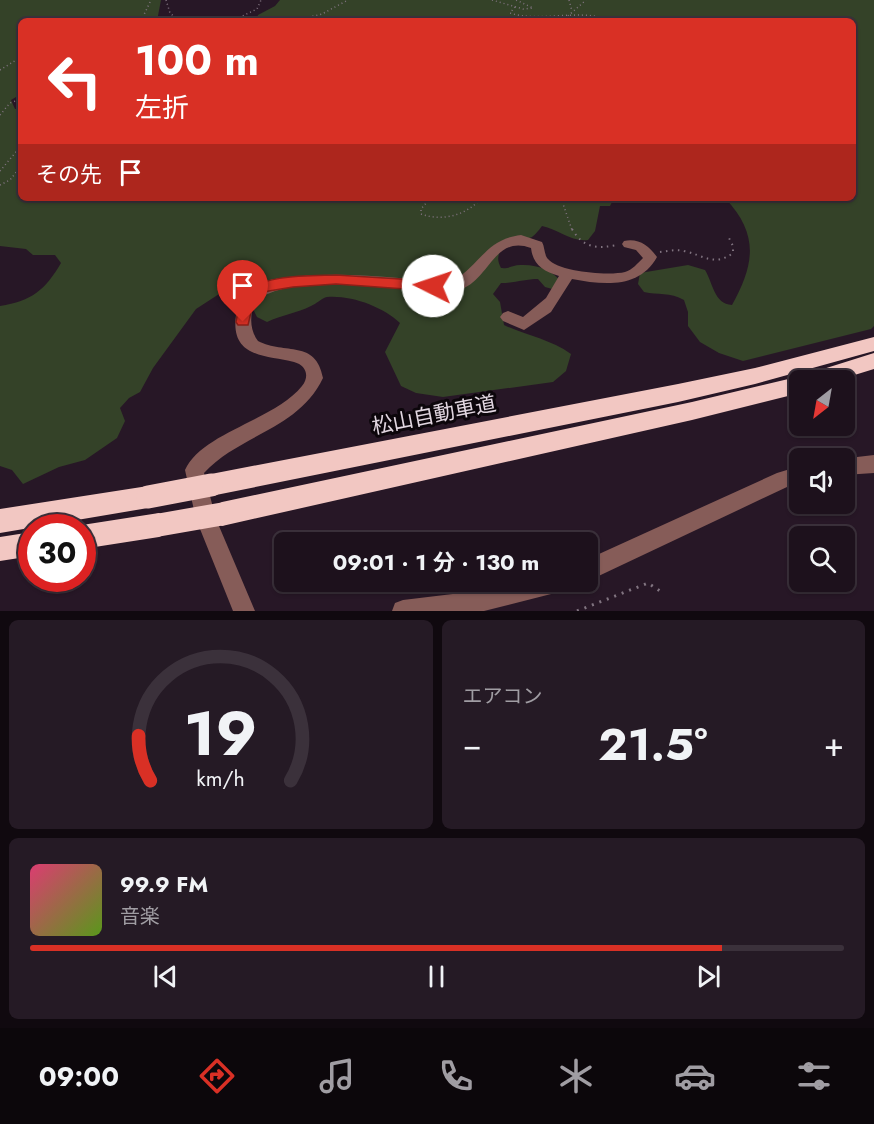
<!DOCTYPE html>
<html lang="ja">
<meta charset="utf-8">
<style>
:root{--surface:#1d111c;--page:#251a25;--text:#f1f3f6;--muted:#a09da3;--line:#3b313b;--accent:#d93025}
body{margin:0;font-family:Jost,"Noto Sans JP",sans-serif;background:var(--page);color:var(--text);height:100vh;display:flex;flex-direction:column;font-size:22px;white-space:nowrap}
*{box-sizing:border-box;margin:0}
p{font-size:20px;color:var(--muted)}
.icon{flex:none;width:33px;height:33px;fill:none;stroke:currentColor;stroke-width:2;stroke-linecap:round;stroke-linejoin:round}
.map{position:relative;height:611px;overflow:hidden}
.sheet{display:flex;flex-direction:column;gap:9px;padding:9px;background:#10090f;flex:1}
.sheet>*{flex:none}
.hud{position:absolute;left:18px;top:18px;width:838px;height:183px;border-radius:9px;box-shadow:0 2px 4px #0004,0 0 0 2px var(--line);background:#d93025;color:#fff;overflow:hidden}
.needle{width:39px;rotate:211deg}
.buttons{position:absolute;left:789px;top:370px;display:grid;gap:12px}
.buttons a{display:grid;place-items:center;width:66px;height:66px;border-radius:9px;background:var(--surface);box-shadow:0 2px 4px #0004,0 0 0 2px var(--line);font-size:30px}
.speed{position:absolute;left:18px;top:514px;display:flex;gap:12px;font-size:30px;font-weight:700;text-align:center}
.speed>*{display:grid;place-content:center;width:78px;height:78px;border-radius:50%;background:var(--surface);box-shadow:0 2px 4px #0004,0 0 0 2px var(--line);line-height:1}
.speed .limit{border:9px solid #d22;background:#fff;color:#111}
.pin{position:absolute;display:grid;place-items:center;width:51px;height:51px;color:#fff;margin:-62px -26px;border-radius:50% 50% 50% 0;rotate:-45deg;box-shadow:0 0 6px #0007}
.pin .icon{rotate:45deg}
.me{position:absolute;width:66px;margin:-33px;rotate:274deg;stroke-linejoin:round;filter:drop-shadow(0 0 4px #0008)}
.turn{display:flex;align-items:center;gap:21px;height:126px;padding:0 18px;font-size:27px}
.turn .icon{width:78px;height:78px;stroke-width:2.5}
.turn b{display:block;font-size:42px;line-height:51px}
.then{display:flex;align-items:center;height:57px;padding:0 18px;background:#0003;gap:12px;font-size:22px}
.big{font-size:45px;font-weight:700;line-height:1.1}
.sheet .tile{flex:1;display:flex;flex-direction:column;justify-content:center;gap:9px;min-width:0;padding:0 21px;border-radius:9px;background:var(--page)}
.sheet .dial{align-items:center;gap:0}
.dial svg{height:156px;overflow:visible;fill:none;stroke:var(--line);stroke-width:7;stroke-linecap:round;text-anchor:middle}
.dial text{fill:var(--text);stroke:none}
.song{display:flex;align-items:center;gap:18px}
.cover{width:72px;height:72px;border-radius:9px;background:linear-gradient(135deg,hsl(340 70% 55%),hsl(90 70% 35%))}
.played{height:6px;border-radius:3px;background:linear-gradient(90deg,var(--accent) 85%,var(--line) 85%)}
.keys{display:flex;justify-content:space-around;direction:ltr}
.heat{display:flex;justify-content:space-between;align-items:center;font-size:33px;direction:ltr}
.sheet .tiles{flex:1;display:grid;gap:9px;grid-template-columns:1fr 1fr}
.tile:last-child{grid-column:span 2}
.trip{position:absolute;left:274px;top:532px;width:324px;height:60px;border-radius:9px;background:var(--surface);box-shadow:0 2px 4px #0004,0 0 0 2px var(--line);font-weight:700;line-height:60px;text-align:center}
.dock{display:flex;height:96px;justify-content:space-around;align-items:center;background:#0c070b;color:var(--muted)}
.dock .icon{width:42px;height:42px}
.dock .on{color:var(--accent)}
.dock b{font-size:27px;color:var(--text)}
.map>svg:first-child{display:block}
.green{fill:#344228}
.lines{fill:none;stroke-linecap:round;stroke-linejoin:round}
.path-far2{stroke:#817480;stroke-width:1.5;stroke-dasharray:1 3;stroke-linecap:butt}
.path-far1{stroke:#817480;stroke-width:2;stroke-dasharray:1.5 4.5;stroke-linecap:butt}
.path{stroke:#817480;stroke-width:3;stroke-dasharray:2 6;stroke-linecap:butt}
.minor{fill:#865c58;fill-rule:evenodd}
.highway{fill:#f2c7c2;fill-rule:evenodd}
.highway-bridge{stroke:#f2c7c2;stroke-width:23}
.route{fill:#d93025;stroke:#8d1f18;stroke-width:1.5}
.labels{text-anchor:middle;stroke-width:6;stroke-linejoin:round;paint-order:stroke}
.near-street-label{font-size:21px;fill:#e1d6e0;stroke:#0c060b}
</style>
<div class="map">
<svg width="874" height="611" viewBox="0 0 874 611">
<rect width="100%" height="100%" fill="#271726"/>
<g class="green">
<path d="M 0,0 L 161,0 L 157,21 L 21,21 L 21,94 L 11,100 L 15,109 L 21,109 L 21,198 L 614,198 L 610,206 L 600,206 L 595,231 L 588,240 C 571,242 558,229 542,226 C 539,230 535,235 532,237 C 518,243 489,246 501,268 C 509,269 513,265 520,265 C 537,264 553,270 562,283 L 556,290 L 545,287 L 538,279 C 525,279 515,283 501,283 L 493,294 L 500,302 L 504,325 C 527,336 550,339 571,354 L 566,371 L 553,382 L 443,397 L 416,393 L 401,386 L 385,352 L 400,323 C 383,307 352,295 327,297 C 322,298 316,304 311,306 C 297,313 282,315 267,322 L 257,317 L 252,307 L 262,291 L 261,281 L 233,285 L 196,309 L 153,368 L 140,392 L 129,398 L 120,408 L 125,421 L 117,438 L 85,460 L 59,467 L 23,484 L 12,470 L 0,466 L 0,306 C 32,301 45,290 61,263 L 55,255 L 33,255 L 26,249 L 0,246 Z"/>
<path d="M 280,0 L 874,0 L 874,326 L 871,329 L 743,361 L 719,353 L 700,342 L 688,326 L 688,312 L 684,300 C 670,292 658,295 644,292 L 638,284 L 640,273 L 688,265 L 705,270 C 713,283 714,304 732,305 C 754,265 760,235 725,198 L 854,198 L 854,21 L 256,21 L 258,15 L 275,6 Z"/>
</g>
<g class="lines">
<g class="path-far2">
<path d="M 166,0 L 170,13 L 179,21"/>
<path d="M 492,0 L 523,9 L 533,8 L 516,0"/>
<path d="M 569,0 L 572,11"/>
<path d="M 515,7 L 510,13 C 537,22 577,10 603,18 L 597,21"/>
<path d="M 568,16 L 586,0"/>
<path d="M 141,21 L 151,0"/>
<path d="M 232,21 L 257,9 L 261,0"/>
<path d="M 293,21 L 322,14 L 348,0"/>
<path d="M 0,70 L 21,57"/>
<path d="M 21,112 L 17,120 L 21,132"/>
<path d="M 0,115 L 10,103 L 21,99"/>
<path d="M 0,171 L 21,146"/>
<path d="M 0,185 L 10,180 L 21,166"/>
<path d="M 460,198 L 450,202 L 427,202 L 421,209 L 421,214 C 443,222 466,215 482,198"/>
<path d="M 561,198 L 572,230"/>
</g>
<g class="path-far1">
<path d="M 572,229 C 583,248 597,249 617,245"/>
<path d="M 660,252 C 668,251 676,249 684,251 C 703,255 714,267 733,253 L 733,246 L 729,238"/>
</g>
<path class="path" d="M 577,611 L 648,583 L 663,593"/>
<g class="minor">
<path d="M 521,235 L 542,242 C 545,247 544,255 548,259 C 559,272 609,276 625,272 C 632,270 638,263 643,258 L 636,250 L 624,247 L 622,244 L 624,241 C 639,238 649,246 657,257 C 639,289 604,285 572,279 L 551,312 L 524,330 L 503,321 L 500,317 L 503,313 L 508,311 L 523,317 L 546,298 L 559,276 C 543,271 533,265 531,248 C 493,234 489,283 458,290 C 441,294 424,290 407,289 C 365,285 291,275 255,301 C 250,315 249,329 258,341 C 285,355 316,339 323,378 C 298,430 240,434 204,473 L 216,519 L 255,611 L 233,611 L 196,519 L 185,470 C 201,433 275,420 302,386 C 310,376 306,365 294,362 C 266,355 230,358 236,315 C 238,302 243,293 254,286 C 265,279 282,278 294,277 C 329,273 364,275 399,278 C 417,279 436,283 454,280 C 481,264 486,239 521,235 Z"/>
<path d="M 874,455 L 874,473 L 844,475 L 844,459 L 840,459 Z"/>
<path d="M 800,466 L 800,484 L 787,487 L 588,581 L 588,559 L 777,473 Z"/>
<path d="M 517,582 L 566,582 L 563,590 L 555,593 L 484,611 L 392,611 L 395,603 L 403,600 L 461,593 Z"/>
</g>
<g class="highway">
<path d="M 874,337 L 874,351 L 755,384 L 678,402 L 211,496 L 203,493 L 200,485 L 203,477 L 211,474 L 678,384 L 755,368 Z"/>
<path d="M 874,353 L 874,369 L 835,381 L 800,381 L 800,393 L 692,420 L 222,526 L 214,522 L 210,514 L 214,506 L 222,502 L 692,402 L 801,376 Z"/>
<path d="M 148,486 L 156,489 L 160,497 L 156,505 L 148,508 L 0,533 L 0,509 Z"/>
<path d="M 159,513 L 168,517 L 171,525 L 168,533 L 159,537 L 82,549 L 82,528 L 74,528 L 82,525 Z"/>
<path d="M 32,532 L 32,556 L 0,561 L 0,537 Z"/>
</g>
<g class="highway-bridge">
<path d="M 148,497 L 211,485"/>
<path d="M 159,525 L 222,514"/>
</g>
</g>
<path class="route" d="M 336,275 L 433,281 L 439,286 L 433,291 L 336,284 L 293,287 L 263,292 L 254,300 L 248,325 L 238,325 L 236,322 C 238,313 238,301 244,294 C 260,274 311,276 336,275 Z"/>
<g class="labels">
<g class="near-street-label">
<text transform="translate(434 415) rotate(-11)" y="7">松山自動車道</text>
</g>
</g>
</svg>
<div class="buttons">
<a><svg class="needle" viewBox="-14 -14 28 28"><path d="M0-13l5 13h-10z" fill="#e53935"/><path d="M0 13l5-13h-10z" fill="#a09da3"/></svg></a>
<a><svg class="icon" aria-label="sound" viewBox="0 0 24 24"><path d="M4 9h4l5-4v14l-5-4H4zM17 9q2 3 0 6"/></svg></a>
<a><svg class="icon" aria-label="search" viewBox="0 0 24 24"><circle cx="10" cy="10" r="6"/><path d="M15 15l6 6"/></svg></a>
</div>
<div class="speed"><div class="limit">30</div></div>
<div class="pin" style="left:243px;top:322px;background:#d93025"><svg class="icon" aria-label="arrive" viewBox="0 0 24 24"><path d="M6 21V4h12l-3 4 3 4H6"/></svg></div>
<svg class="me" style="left:433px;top:286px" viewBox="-20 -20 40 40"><circle r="19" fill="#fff"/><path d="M0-13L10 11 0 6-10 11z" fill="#d93025"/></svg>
<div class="trip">09:01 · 1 分 · 130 m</div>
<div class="hud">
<div class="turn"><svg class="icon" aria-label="left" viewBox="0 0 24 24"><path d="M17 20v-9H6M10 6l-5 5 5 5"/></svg><div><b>100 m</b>左折</div></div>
<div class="then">その先<svg class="icon" aria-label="arrive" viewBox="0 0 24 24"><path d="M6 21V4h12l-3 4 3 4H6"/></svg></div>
</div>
</div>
<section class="sheet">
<div class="tiles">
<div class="tile dial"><svg viewBox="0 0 100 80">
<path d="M14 69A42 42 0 1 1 86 69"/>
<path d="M14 69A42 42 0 0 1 8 46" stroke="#d93025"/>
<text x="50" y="56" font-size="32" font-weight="700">19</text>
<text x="50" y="72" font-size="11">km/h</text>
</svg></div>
<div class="tile"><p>エアコン</p>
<div class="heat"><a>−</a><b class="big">21.5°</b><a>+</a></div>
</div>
<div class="tile">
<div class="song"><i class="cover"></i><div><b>99.9 FM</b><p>音楽</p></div></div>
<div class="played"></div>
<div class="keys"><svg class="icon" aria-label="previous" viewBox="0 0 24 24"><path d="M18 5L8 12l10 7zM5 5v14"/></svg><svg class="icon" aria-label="pause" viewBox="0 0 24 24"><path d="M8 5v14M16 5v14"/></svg><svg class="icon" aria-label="next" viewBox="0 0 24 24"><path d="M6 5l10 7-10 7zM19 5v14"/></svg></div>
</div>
</div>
</section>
<nav class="dock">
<b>09:00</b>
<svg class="icon on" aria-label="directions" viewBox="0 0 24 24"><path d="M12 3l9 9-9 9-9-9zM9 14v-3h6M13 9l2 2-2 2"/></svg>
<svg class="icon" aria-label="music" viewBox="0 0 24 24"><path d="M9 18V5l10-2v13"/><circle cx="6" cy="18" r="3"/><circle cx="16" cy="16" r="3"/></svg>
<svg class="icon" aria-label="phone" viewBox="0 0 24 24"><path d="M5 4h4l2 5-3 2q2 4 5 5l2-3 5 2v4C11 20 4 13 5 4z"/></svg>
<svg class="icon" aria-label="climate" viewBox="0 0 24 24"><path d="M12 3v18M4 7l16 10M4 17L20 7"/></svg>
<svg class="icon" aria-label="car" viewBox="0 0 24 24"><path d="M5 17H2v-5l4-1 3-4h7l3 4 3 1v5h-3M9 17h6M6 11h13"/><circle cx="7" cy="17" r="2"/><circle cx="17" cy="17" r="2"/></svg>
<svg class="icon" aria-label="filters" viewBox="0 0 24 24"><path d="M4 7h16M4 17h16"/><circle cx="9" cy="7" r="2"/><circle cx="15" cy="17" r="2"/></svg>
</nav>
